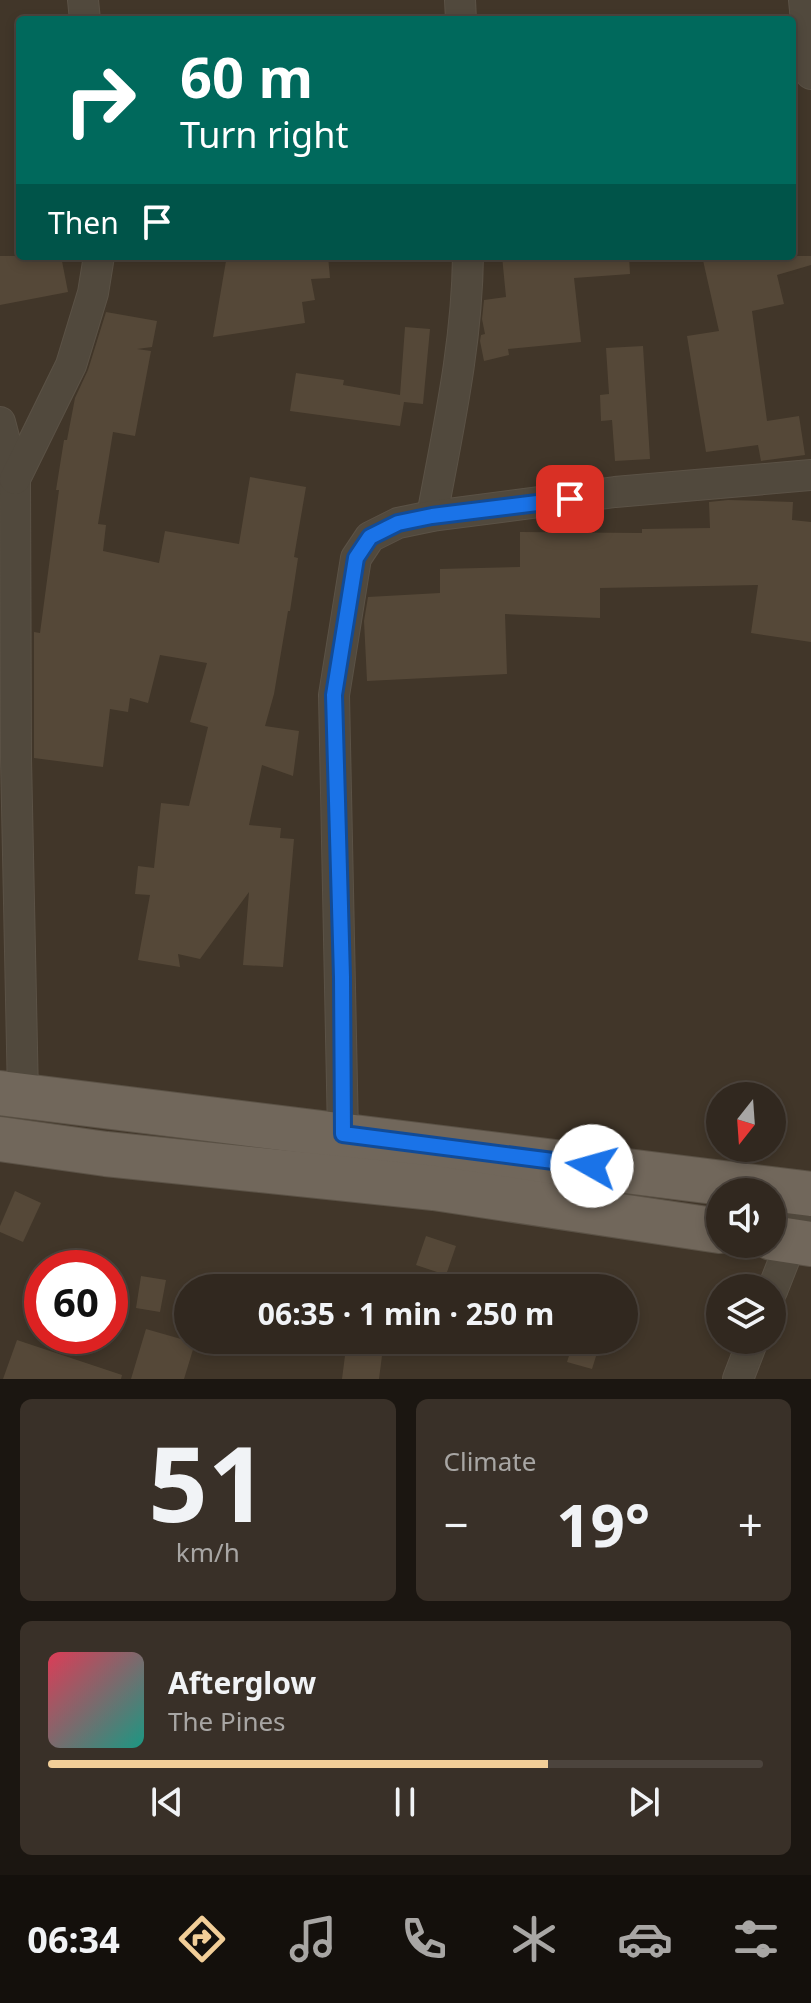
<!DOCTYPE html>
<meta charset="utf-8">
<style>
:root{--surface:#31281f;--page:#393028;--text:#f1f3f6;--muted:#a8a6a4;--line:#4c443d;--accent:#f2ce98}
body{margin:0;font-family:"Noto Sans",sans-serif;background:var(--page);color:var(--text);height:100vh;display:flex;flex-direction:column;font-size:30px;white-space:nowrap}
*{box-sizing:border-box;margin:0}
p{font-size:26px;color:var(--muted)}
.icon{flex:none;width:44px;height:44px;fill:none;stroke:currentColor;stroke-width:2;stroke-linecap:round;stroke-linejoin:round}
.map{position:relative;height:1379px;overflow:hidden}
.panel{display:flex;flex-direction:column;gap:20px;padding:20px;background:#1b1611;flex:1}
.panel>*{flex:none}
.top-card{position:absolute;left:16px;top:16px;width:780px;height:244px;border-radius:8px;box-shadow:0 4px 12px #0003,0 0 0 2px var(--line);background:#00695c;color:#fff;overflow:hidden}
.needle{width:52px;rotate:197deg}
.buttons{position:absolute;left:706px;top:1082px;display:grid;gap:16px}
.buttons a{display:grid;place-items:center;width:80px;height:80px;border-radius:50%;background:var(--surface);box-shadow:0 4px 12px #0003,0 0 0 2px var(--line);font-size:40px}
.speed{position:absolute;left:24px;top:1250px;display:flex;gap:16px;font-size:40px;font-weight:700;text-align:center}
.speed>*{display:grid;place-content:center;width:104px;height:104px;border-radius:50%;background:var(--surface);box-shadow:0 4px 12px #0003,0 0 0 2px var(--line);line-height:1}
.speed .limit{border:12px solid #d22;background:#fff;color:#111}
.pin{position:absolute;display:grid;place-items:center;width:68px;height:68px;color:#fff;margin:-34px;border-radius:16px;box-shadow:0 4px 12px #0006}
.me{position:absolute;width:88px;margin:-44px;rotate:277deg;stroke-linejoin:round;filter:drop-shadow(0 0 6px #0008)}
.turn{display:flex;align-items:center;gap:28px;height:168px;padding:0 32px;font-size:36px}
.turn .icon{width:104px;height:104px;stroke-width:2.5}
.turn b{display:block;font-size:56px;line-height:68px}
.then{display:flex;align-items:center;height:76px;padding:0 32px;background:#0003;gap:16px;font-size:30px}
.big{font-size:60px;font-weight:700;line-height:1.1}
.panel .widget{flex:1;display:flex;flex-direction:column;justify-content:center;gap:12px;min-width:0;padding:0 28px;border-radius:12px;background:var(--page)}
.panel .dial{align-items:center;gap:0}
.dial b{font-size:104px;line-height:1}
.song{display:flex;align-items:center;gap:24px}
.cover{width:96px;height:96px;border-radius:12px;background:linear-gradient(135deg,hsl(350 70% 55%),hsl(170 70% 35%))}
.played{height:8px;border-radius:4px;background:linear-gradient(90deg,var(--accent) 70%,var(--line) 70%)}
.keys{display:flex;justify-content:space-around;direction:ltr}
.heat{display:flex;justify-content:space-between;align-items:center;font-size:44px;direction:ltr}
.panel .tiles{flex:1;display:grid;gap:20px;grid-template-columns:1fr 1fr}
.widget:last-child{grid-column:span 2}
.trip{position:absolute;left:174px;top:1274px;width:464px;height:80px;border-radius:40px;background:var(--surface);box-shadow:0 4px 12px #0003,0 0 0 2px var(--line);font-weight:700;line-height:80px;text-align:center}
.dock{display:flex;height:128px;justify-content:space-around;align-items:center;background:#14100c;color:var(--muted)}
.dock .icon{width:56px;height:56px}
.dock .on{color:var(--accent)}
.dock b{font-size:36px;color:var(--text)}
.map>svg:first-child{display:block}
.building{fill:#554838}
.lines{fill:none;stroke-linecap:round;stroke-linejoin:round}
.street-casing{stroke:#5b5246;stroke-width:32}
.primary-casing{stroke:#5b5246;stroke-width:46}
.street{stroke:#51493d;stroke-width:30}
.primary{stroke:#71675b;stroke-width:44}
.route-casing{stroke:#114b97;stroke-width:20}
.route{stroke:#1a73e8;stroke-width:14}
</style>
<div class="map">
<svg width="811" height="1379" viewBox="0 0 811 1379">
<rect width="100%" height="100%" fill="#413629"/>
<g class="building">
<path d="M 0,256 L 61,256 L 68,292 L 0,305 Z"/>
<path d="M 254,256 L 328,256 L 330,278 L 311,279 L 315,300 L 302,302 L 305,323 L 213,337 L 226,261 Z"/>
<path d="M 502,256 L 629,256 L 630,274 L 574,278 L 581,342 L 508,349 L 509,355 L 484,361 L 480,341 L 481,335 L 485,334 L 482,319 L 484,300 L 506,297 Z"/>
<path d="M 702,256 L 811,256 L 811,265 L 777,275 L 784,304 L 752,311 L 767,421 L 799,416 L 805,455 L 761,461 L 758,445 L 706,452 L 687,336 L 719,331 Z"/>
<path d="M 106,312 L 157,321 L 152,347 L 137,349 L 151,351 L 135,436 L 113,432 L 98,524 L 106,525 L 103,551 L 159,563 L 165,531 L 239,544 L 250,477 L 306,487 L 294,557 L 298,558 L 290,611 L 288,611 L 274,694 L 265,726 L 299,731 L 293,776 L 262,765 L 249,825 L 281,828 L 280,838 L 294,839 L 283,967 L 243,965 L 249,892 L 200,959 L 178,954 L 180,967 L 138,960 L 150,895 L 135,894 L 138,866 L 154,868 L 161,803 L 189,806 L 208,727 L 190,722 L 207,663 L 160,655 L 148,703 L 130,698 L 128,712 L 110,709 L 103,767 L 34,758 L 34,632 L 40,633 L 59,490 L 56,490 L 64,440 L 67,440 L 75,398 L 88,370 Z"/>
<path d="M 405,327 L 430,329 L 423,404 L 404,402 L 400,426 L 290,411 L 296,373 L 344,380 L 343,385 L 400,395 Z"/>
<path d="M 643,346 L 650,459 L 615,461 L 612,420 L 601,421 L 600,395 L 609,394 L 606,348 Z"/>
<path d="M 728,500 L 793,502 L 792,520 L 811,522 L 811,642 L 751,633 L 758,585 L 600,588 L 600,618 L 505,614 L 507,674 L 367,681 L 364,621 L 368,597 L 440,593 L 440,569 L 520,567 L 520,532 L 642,533 L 642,529 L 710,528 L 709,502 Z"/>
<path d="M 15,1191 L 41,1203 L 23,1242 L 0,1232 L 0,1226 Z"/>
<path d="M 426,1236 L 456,1246 L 446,1275 L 416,1265 Z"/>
<path d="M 141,1276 L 166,1280 L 160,1312 L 136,1308 Z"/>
<path d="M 146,1329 L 195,1343 L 184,1379 L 131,1379 Z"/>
<path d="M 17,1340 L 122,1375 L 121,1379 L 3,1379 Z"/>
<path d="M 347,1340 L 384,1340 L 379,1379 L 342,1379 Z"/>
<path d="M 574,1340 L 601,1340 L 592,1369 L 567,1362 Z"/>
</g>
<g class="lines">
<g class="street-casing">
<g id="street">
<path d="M 83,0 L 85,20"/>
<path d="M 460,0 L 461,20"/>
<path d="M 804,0 L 811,74"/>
<path d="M 0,422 L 15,479 L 16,758 L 23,1096"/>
<path d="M 15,479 L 71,365 L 93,293 L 99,256"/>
<path d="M 432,516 C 448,429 467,345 468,256"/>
<path d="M 343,1134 L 334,695 L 356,558 L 370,537 L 398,523 L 432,516 L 615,492 L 811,475"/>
<path d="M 772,1291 L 810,1194"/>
<path d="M 738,1379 L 753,1340"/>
</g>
</g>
<g class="primary-casing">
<g id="primary">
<path d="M 0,1093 L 811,1194"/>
<path d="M 0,1139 L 106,1154 L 434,1188 L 720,1231"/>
<path d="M 772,1238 L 811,1244"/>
</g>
</g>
<use href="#street" class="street"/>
<use href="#primary" class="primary"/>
</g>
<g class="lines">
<g class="route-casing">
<path id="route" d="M 570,499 L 432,516 L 398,523 L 370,537 L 356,558 L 334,695 L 342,977 L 343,1134 L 592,1166"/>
</g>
<use href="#route" class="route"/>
</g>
</svg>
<div class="buttons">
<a><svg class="needle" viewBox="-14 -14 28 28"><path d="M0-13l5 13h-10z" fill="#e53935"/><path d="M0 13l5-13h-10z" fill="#a8a6a4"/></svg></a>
<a><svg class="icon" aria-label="sound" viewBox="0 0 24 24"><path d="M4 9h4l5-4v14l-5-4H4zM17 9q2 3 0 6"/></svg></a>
<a><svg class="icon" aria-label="layers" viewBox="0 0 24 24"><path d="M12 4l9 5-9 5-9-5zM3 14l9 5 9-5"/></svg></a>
</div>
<div class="speed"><div class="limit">60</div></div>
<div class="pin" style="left:570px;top:499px;background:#d93025"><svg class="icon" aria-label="arrive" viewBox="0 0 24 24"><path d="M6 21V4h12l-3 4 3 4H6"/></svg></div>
<svg class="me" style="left:592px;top:1166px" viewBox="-20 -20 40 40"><circle r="19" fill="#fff"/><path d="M0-13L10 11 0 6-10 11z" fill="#1a73e8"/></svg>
<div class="trip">06:35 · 1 min · 250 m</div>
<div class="top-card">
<div class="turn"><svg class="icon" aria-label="right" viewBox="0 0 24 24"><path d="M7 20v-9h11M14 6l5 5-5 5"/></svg><div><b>60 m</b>Turn right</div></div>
<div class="then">Then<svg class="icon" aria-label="arrive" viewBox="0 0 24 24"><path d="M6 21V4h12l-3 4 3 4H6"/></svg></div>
</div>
</div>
<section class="panel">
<div class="tiles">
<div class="widget dial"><b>51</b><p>km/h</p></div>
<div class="widget"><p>Climate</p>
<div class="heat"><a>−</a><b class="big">19°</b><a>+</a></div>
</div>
<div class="widget">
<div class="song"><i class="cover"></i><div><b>Afterglow</b><p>The Pines</p></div></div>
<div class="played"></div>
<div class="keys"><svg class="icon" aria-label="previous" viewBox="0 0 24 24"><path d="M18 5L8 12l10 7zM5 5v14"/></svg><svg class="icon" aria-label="pause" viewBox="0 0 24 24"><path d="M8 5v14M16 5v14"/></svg><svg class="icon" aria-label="next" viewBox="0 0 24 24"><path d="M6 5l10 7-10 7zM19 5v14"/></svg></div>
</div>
</div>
</section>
<nav class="dock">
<b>06:34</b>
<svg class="icon on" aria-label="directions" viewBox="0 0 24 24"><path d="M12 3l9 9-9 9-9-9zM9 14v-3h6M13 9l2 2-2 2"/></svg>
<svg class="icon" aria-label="music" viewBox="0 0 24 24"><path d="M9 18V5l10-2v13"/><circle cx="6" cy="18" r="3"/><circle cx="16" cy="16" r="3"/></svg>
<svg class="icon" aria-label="phone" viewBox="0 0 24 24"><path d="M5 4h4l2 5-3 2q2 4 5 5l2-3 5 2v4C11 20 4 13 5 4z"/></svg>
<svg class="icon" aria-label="climate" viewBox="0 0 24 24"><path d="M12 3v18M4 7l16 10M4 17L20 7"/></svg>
<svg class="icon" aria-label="car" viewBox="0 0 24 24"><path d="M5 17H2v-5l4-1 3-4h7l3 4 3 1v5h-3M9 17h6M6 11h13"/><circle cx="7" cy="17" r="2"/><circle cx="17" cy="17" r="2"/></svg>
<svg class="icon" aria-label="filters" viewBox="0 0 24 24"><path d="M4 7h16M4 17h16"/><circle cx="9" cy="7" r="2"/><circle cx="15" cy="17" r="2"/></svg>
</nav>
